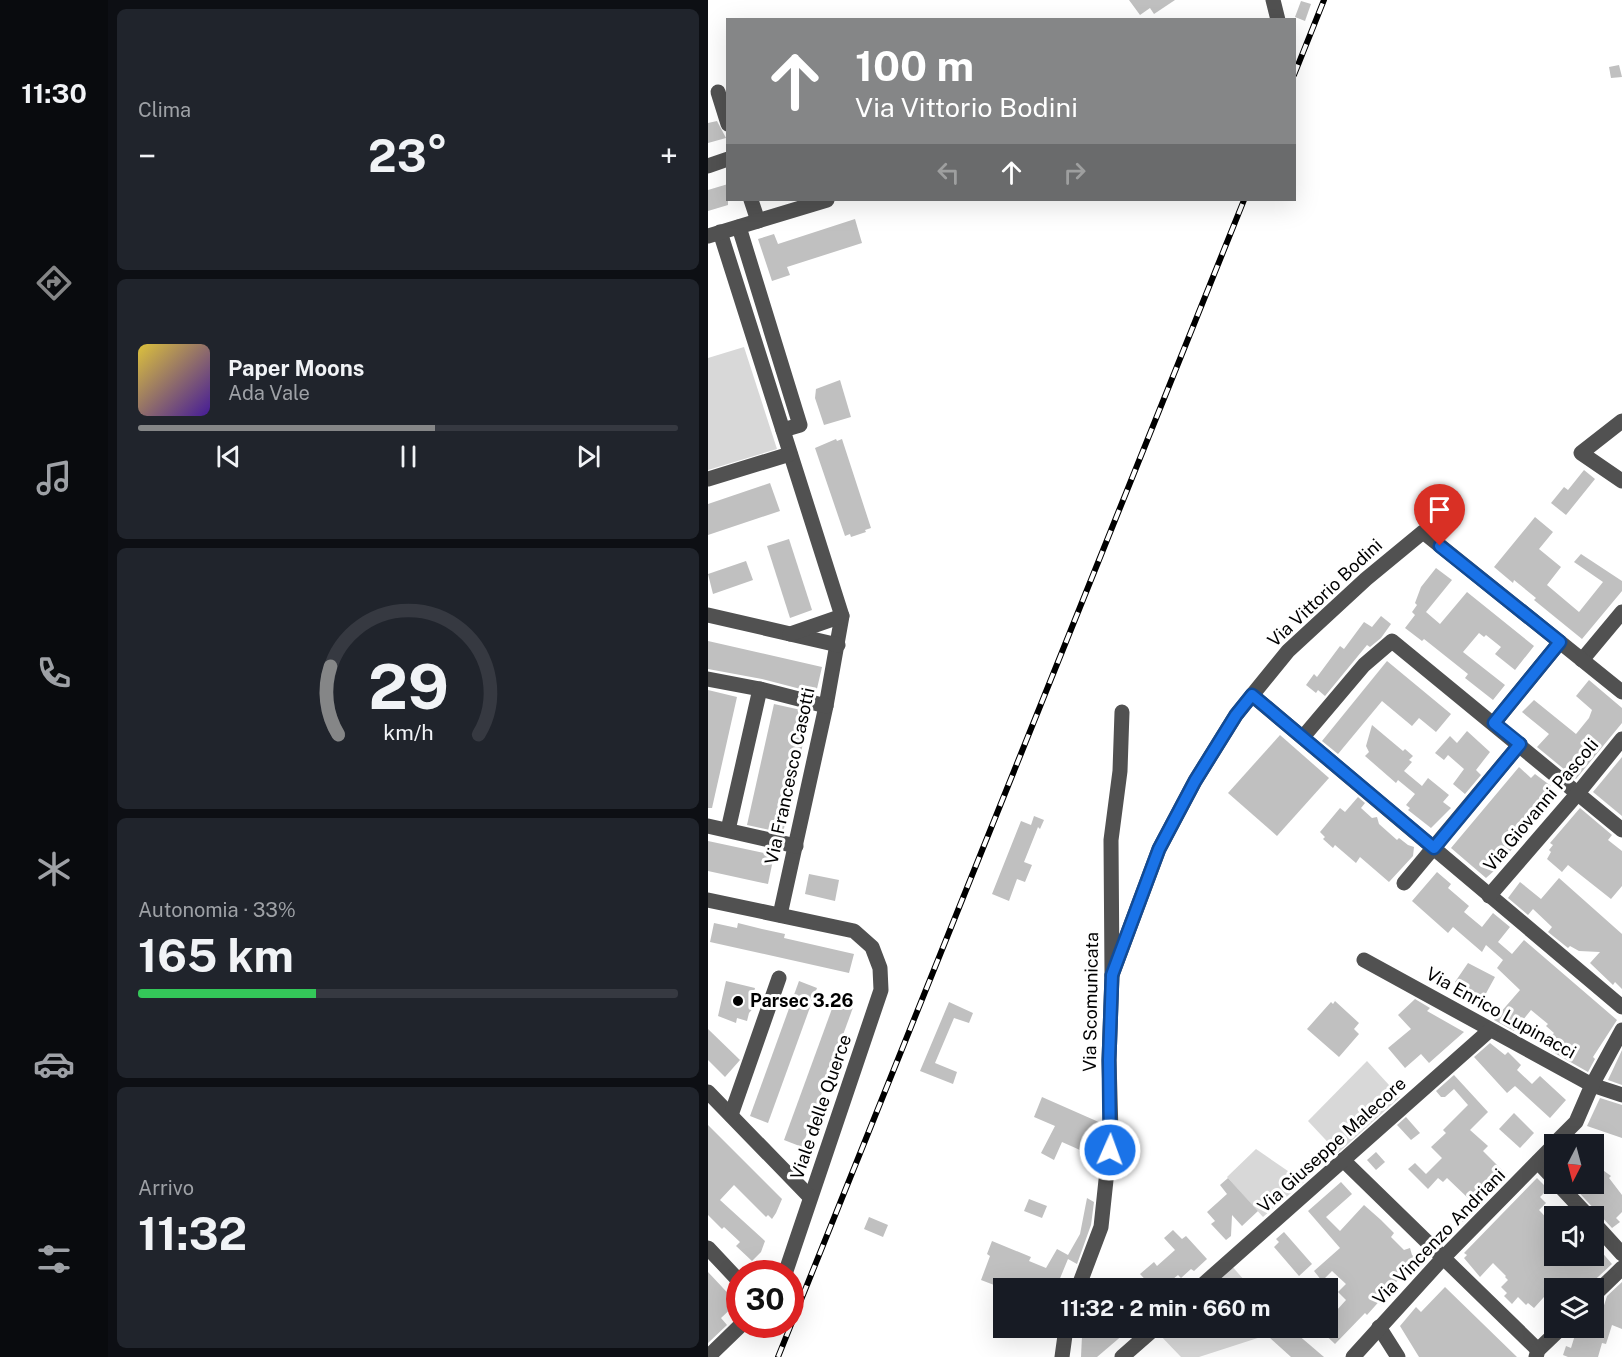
<!DOCTYPE html>
<html lang="it">
<meta charset="utf-8">
<style>
:root{--surface:#171b24;--page:#20242c;--text:#f1f3f6;--muted:#9ea1a6;--line:#363941;--accent:#858687}
body{margin:0;font-family:"Public Sans",sans-serif;background:var(--page);color:var(--text);height:100vh;display:flex;flex-direction:column;font-size:22px;white-space:nowrap}
*{box-sizing:border-box;margin:0}
p{font-size:20px;color:var(--muted)}
.icon{flex:none;width:33px;height:33px;fill:none;stroke:currentColor;stroke-width:2;stroke-linecap:round;stroke-linejoin:round}
.map{position:relative;flex:1;overflow:hidden}
.side{display:flex;flex-direction:column;gap:9px;padding:9px;background:#0d0f14;width:600px}
.side>*{flex:none}
.top-card{position:absolute;left:18px;top:18px;width:570px;height:183px;border-radius:0px;box-shadow:0 6px 24px #0002;background:#858687;color:#fff;overflow:hidden}
.needle{width:39px;rotate:186deg}
.buttons{position:absolute;left:836px;top:1134px;display:grid;gap:12px}
.buttons a{display:grid;place-items:center;width:60px;height:60px;border-radius:0px;background:var(--surface);box-shadow:0 6px 24px #0002;font-size:30px}
.speed{position:absolute;left:18px;top:1260px;display:flex;gap:12px;font-size:30px;font-weight:700;text-align:center}
.speed>*{display:grid;place-content:center;width:78px;height:78px;border-radius:50%;background:var(--surface);box-shadow:0 6px 24px #0002;line-height:1}
.speed .limit{border:9px solid #d22;background:#fff;color:#111}
.pin{position:absolute;display:grid;place-items:center;width:51px;height:51px;color:#fff;margin:-62px -26px;border-radius:50% 50% 50% 0;rotate:-45deg;box-shadow:0 0 6px #0007}
.pin .icon{rotate:45deg}
.me{position:absolute;width:66px;margin:-33px;rotate:2deg;stroke-linejoin:round;filter:drop-shadow(0 0 4px #0008)}
.turn{display:flex;align-items:center;gap:21px;height:126px;padding:0 30px;font-size:27px}
.turn .icon{width:78px;height:78px;stroke-width:2.5}
.turn b{display:block;font-size:42px;line-height:51px}
.lanes{display:flex;align-items:center;height:57px;padding:0 30px;background:#0003;justify-content:center;gap:30px;direction:ltr}
.lanes .off{opacity:.35}
.big{font-size:45px;font-weight:700;line-height:1.1}
.side .tile{flex:1;display:flex;flex-direction:column;justify-content:center;gap:9px;min-width:0;padding:0 21px;border-radius:9px;background:var(--page)}
.side .dial{align-items:center;gap:0}
.dial svg{height:156px;overflow:visible;fill:none;stroke:var(--line);stroke-width:7;stroke-linecap:round;text-anchor:middle}
.dial text{fill:var(--text);stroke:none}
.song{display:flex;align-items:center;gap:18px}
.cover{width:72px;height:72px;border-radius:9px;background:linear-gradient(135deg,hsl(50 70% 55%),hsl(260 70% 35%))}
.played{height:6px;border-radius:3px;background:linear-gradient(90deg,var(--accent) 55%,var(--line) 55%)}
.keys{display:flex;justify-content:space-around;direction:ltr}
.heat{display:flex;justify-content:space-between;align-items:center;font-size:33px;direction:ltr}
.charge{height:9px;border-radius:4px;background:linear-gradient(90deg,#34c759 33%,var(--line) 0)}
.trip{position:absolute;left:285px;top:1278px;width:345px;height:60px;border-radius:0px;background:var(--surface);box-shadow:0 6px 24px #0002;font-weight:700;line-height:60px;text-align:center}
main{display:flex;flex:1;min-height:0}
.menu{display:flex;flex-direction:column;width:108px;justify-content:space-around;align-items:center;background:#090b0e;color:var(--muted)}
.menu .icon{width:42px;height:42px}
.menu .current{color:var(--accent)}
.menu b{font-size:27px;color:var(--text)}
.map>svg:first-child{display:block}
.green{fill:#d8d8d8}
.building{fill:#c0c0c0}
.lines{fill:none;stroke-linecap:round;stroke-linejoin:round}
.minor{stroke:#515151;stroke-width:15}
.rail-casing{stroke:#000;stroke-width:6}
.rail{stroke:#fff;stroke-width:4;stroke-dasharray:11;stroke-linecap:butt}
.route-casing{stroke:#114b97;stroke-width:15}
.route{stroke:#1a73e8;stroke-width:10}
.poi-dot{fill:#000;stroke:#fff;stroke-width:2}
.labels{text-anchor:middle;stroke-width:6;stroke-linejoin:round;paint-order:stroke}
.street-label{font-size:18px;fill:#000;stroke:#fff}
.poi-label{font-size:18px;font-weight:bold;fill:#000;stroke:#fff;text-anchor:start}
</style>
<main>
<nav class="menu">
<b>11:30</b>
<svg class="icon current" aria-label="directions" viewBox="0 0 24 24"><path d="M12 3l9 9-9 9-9-9zM9 14v-3h6M13 9l2 2-2 2"/></svg>
<svg class="icon" aria-label="music" viewBox="0 0 24 24"><path d="M9 18V5l10-2v13"/><circle cx="6" cy="18" r="3"/><circle cx="16" cy="16" r="3"/></svg>
<svg class="icon" aria-label="phone" viewBox="0 0 24 24"><path d="M5 4h4l2 5-3 2q2 4 5 5l2-3 5 2v4C11 20 4 13 5 4z"/></svg>
<svg class="icon" aria-label="climate" viewBox="0 0 24 24"><path d="M12 3v18M4 7l16 10M4 17L20 7"/></svg>
<svg class="icon" aria-label="car" viewBox="0 0 24 24"><path d="M5 17H2v-5l4-1 3-4h7l3 4 3 1v5h-3M9 17h6M6 11h13"/><circle cx="7" cy="17" r="2"/><circle cx="17" cy="17" r="2"/></svg>
<svg class="icon" aria-label="filters" viewBox="0 0 24 24"><path d="M4 7h16M4 17h16"/><circle cx="9" cy="7" r="2"/><circle cx="15" cy="17" r="2"/></svg>
</nav>
<section class="side">
<div class="tile"><p>Clima</p>
<div class="heat"><a>−</a><b class="big">23°</b><a>+</a></div>
</div>
<div class="tile">
<div class="song"><i class="cover"></i><div><b>Paper Moons</b><p>Ada Vale</p></div></div>
<div class="played"></div>
<div class="keys"><svg class="icon" aria-label="previous" viewBox="0 0 24 24"><path d="M18 5L8 12l10 7zM5 5v14"/></svg><svg class="icon" aria-label="pause" viewBox="0 0 24 24"><path d="M8 5v14M16 5v14"/></svg><svg class="icon" aria-label="next" viewBox="0 0 24 24"><path d="M6 5l10 7-10 7zM19 5v14"/></svg></div>
</div>
<div class="tile dial"><svg viewBox="0 0 100 80">
<path d="M14 69A42 42 0 1 1 86 69"/>
<path d="M14 69A42 42 0 0 1 10 34" stroke="#858687"/>
<text x="50" y="56" font-size="32" font-weight="700">29</text>
<text x="50" y="72" font-size="11">km/h</text>
</svg></div>
<div class="tile"><p>Autonomia · 33%</p><b class="big">165 km</b><div class="charge"></div></div>
<div class="tile"><p>Arrivo</p><b class="big">11:32</b></div>
</section>
<div class="map">
<svg width="914" height="1357" viewBox="0 0 914 1357">
<rect width="100%" height="100%" fill="#fff"/>
<g class="green">
<path d="M 36,347 L 69,449 L 0,470 L 0,358 Z"/>
<path d="M 659,1061 L 692,1097 L 630,1153 L 600,1121 Z"/>
<path d="M 548,1149 L 596,1182 L 555,1217 L 519,1177 Z"/>
<path d="M 523,1265 L 543,1288 L 498,1288 Z"/>
<path d="M 455,1328 L 566,1328 L 559,1335 L 491,1357 L 473,1357 L 449,1332 Z"/>
</g>
<g class="building">
<path d="M 421,0 L 467,0 L 446,14 L 442,8 L 432,15 Z"/>
<path d="M 593,1 L 603,4 L 597,21 L 587,17 Z"/>
<path d="M 911,65 L 914,77 L 903,78 L 901,67 Z"/>
<path d="M 9,121 L 18,138 L 0,143 L 0,123 Z"/>
<path d="M 20,184 L 20,205 L 0,211 L 0,190 Z"/>
<path d="M 147,219 L 154,243 L 79,267 L 82,275 L 64,281 L 50,239 L 66,234 L 70,244 Z"/>
<path d="M 132,380 L 143,417 L 116,425 L 107,398 L 108,389 Z"/>
<path d="M 128,439 L 129,441 L 134,439 L 163,528 L 157,530 L 158,532 L 143,537 L 142,534 L 137,536 L 107,448 Z"/>
<path d="M 876,470 L 887,479 L 858,515 L 843,503 L 856,487 L 860,490 Z"/>
<path d="M 62,483 L 72,511 L 0,535 L 0,504 Z"/>
<path d="M 827,517 L 845,532 L 831,549 L 853,567 L 839,585 L 871,612 L 895,582 L 866,562 L 873,554 L 914,581 L 914,591 L 874,639 L 826,600 L 828,598 L 806,580 L 805,583 L 786,567 Z"/>
<path d="M 81,539 L 104,610 L 82,618 L 59,546 Z"/>
<path d="M 38,561 L 45,580 L 5,594 L 0,574 Z"/>
<path d="M 728,568 L 744,580 L 718,612 L 732,624 L 759,592 L 826,646 L 807,670 L 787,654 L 793,647 L 778,635 L 776,637 L 771,633 L 755,652 L 797,685 L 785,700 L 757,678 L 760,674 L 716,639 L 714,641 L 697,628 L 707,615 L 704,612 L 709,605 L 707,603 L 713,587 Z"/>
<path d="M 673,616 L 683,624 L 673,638 L 662,647 L 659,645 L 617,696 L 610,690 L 608,693 L 598,685 L 606,674 L 609,677 L 632,646 L 636,649 L 656,622 L 664,627 Z"/>
<path d="M 0,641 L 114,667 L 108,693 L 54,679 L 0,669 Z"/>
<path d="M 679,661 L 743,714 L 728,732 L 711,718 L 704,726 L 674,701 L 630,754 L 614,741 Z"/>
<path d="M 881,680 L 914,708 L 914,723 L 868,779 L 829,747 L 841,734 L 814,712 L 826,700 L 868,734 L 881,718 L 884,710 L 868,696 Z"/>
<path d="M 0,690 L 29,697 L 4,808 L 0,808 Z"/>
<path d="M 66,704 L 102,712 L 75,833 L 39,825 Z"/>
<path d="M 664,725 L 695,751 L 697,749 L 705,756 L 701,760 L 704,762 L 696,771 L 714,786 L 720,778 L 741,795 L 735,802 L 743,808 L 723,828 L 700,810 L 702,808 L 698,805 L 707,794 L 690,780 L 688,783 L 657,756 L 661,752 L 658,746 Z"/>
<path d="M 759,731 L 782,752 L 768,770 L 773,775 L 757,794 L 745,784 L 756,769 L 740,755 L 736,760 L 727,753 L 742,736 L 749,743 Z"/>
<path d="M 572,735 L 621,778 L 569,836 L 520,793 Z"/>
<path d="M 914,757 L 914,816 L 885,792 Z"/>
<path d="M 811,767 L 823,778 L 827,774 L 843,786 L 842,788 L 849,794 L 787,870 L 778,878 L 743,848 Z"/>
<path d="M 650,797 L 657,803 L 653,808 L 664,818 L 669,817 L 671,824 L 689,840 L 691,838 L 700,845 L 706,847 L 705,856 L 681,882 L 652,857 L 648,863 L 627,845 L 625,848 L 615,839 L 617,837 L 612,832 L 632,808 L 637,812 Z"/>
<path d="M 872,808 L 904,835 L 900,840 L 914,851 L 914,886 L 903,899 L 860,865 L 854,872 L 839,859 L 843,852 L 841,850 L 845,845 L 842,843 Z"/>
<path d="M 326,816 L 336,820 L 332,829 L 330,827 L 316,862 L 324,865 L 317,882 L 309,879 L 301,901 L 284,894 L 313,821 L 323,825 Z"/>
<path d="M 0,841 L 66,855 L 60,884 L 0,871 Z"/>
<path d="M 729,872 L 743,884 L 740,888 L 761,906 L 756,912 L 774,927 L 785,913 L 802,927 L 790,942 L 804,954 L 816,940 L 909,1020 L 885,1057 L 887,1059 L 880,1072 L 843,1051 L 851,1042 L 843,1036 L 846,1033 L 838,1026 L 840,1024 L 823,1010 L 806,1031 L 786,1020 L 812,990 L 789,968 L 795,960 L 778,945 L 774,952 L 745,927 L 740,933 L 704,901 Z"/>
<path d="M 101,874 L 131,880 L 127,901 L 97,894 Z"/>
<path d="M 851,878 L 914,934 L 914,989 L 907,982 L 905,985 L 882,963 L 892,952 L 871,951 L 862,946 L 860,948 L 840,932 L 844,927 L 825,909 L 820,915 L 800,898 L 812,882 L 833,899 Z"/>
<path d="M 6,923 L 29,928 L 30,923 L 54,929 L 77,934 L 76,938 L 146,954 L 141,973 L 2,942 Z"/>
<path d="M 760,963 L 787,977 L 776,997 L 766,992 L 763,1005 L 746,992 L 750,984 L 747,982 Z"/>
<path d="M 18,981 L 47,988 L 45,996 L 47,1006 L 41,1013 L 39,1021 L 29,1018 L 28,1023 L 10,1016 Z"/>
<path d="M 91,981 L 109,988 L 60,1123 L 42,1116 Z"/>
<path d="M 129,995 L 147,1002 L 94,1147 L 76,1140 Z"/>
<path d="M 707,999 L 722,1008 L 719,1011 L 756,1032 L 721,1063 L 713,1054 L 697,1068 L 680,1048 L 703,1029 L 690,1015 Z"/>
<path d="M 627,1001 L 651,1023 L 646,1029 L 651,1034 L 631,1057 L 599,1029 L 623,1002 L 625,1004 Z"/>
<path d="M 241,1002 L 265,1013 L 261,1023 L 246,1018 L 227,1063 L 249,1072 L 245,1084 L 212,1071 Z"/>
<path d="M 0,1029 L 32,1060 L 17,1077 L 0,1060 Z"/>
<path d="M 782,1043 L 797,1055 L 800,1052 L 813,1065 L 809,1070 L 824,1084 L 832,1076 L 858,1100 L 842,1118 L 807,1086 L 799,1093 L 766,1057 Z"/>
<path d="M 914,1050 L 914,1085 L 900,1080 Z"/>
<path d="M 746,1075 L 780,1112 L 762,1130 L 780,1146 L 775,1151 L 794,1170 L 784,1181 L 781,1178 L 761,1199 L 739,1178 L 735,1182 L 730,1178 L 720,1189 L 700,1169 L 707,1163 L 718,1174 L 734,1158 L 723,1147 L 738,1133 L 735,1130 L 760,1105 L 746,1089 L 737,1097 L 733,1097 L 728,1091 Z"/>
<path d="M 334,1097 L 393,1123 L 389,1132 L 393,1134 L 392,1145 L 386,1142 L 381,1154 L 354,1142 L 346,1160 L 333,1153 L 347,1126 L 326,1117 Z"/>
<path d="M 892,1098 L 914,1105 L 914,1138 L 879,1126 Z"/>
<path d="M 806,1113 L 826,1133 L 812,1148 L 791,1129 Z"/>
<path d="M 698,1117 L 712,1133 L 703,1140 L 689,1125 Z"/>
<path d="M 0,1125 L 74,1199 L 68,1213 L 64,1219 L 60,1215 L 58,1217 L 26,1185 L 12,1200 L 57,1241 L 53,1252 L 44,1261 L 28,1246 L 32,1242 L 16,1227 L 14,1229 L 0,1215 Z"/>
<path d="M 668,1152 L 677,1162 L 668,1170 L 659,1160 Z"/>
<path d="M 885,1163 L 903,1176 L 901,1178 L 914,1195 L 914,1212 L 908,1218 L 912,1222 L 904,1228 L 863,1184 L 885,1184 Z"/>
<path d="M 520,1178 L 550,1211 L 534,1226 L 524,1215 L 523,1236 L 518,1240 L 503,1224 L 507,1221 L 499,1212 L 519,1194 L 512,1185 Z"/>
<path d="M 829,1178 L 840,1189 L 832,1197 L 838,1203 L 831,1210 L 846,1226 L 846,1256 L 885,1256 L 885,1242 L 904,1264 L 878,1288 L 846,1288 L 846,1308 L 836,1297 L 826,1308 L 820,1303 L 818,1305 L 810,1297 L 804,1304 L 796,1296 L 799,1293 L 793,1287 L 800,1280 L 797,1277 L 798,1276 L 785,1263 L 772,1277 L 756,1258 L 759,1255 L 756,1253 Z"/>
<path d="M 633,1182 L 644,1194 L 618,1217 L 632,1231 L 656,1205 L 673,1220 L 686,1233 L 683,1237 L 696,1250 L 702,1248 L 704,1255 L 709,1259 L 695,1278 L 691,1279 L 659,1315 L 657,1313 L 627,1344 L 610,1328 L 620,1328 L 620,1320 L 638,1300 L 630,1292 L 638,1284 L 624,1271 L 614,1281 L 606,1271 L 632,1248 L 600,1211 Z"/>
<path d="M 379,1198 L 386,1202 L 383,1225 L 369,1264 L 360,1259 L 348,1288 L 294,1288 L 273,1280 L 282,1256 L 279,1254 L 284,1241 L 323,1257 L 321,1261 L 338,1268 L 349,1249 L 360,1255 L 372,1234 Z"/>
<path d="M 321,1199 L 339,1206 L 334,1218 L 316,1211 Z"/>
<path d="M 758,1204 L 765,1211 L 755,1222 L 747,1215 Z"/>
<path d="M 161,1217 L 180,1225 L 175,1237 L 156,1229 Z"/>
<path d="M 465,1230 L 474,1239 L 478,1236 L 499,1259 L 486,1271 L 483,1269 L 473,1278 L 470,1275 L 454,1288 L 445,1288 L 432,1274 L 446,1262 L 449,1266 L 467,1250 L 456,1238 Z"/>
<path d="M 576,1232 L 604,1264 L 591,1276 L 566,1247 L 571,1242 L 568,1239 Z"/>
<path d="M 0,1272 L 29,1303 L 13,1318 L 19,1325 L 0,1343 Z"/>
<path d="M 914,1282 L 914,1329 L 904,1325 L 898,1344 L 894,1343 L 890,1357 L 860,1357 L 855,1355 L 858,1346 L 863,1348 L 867,1335 L 874,1337 L 877,1328 L 885,1328 L 885,1319 L 891,1321 L 899,1296 Z"/>
<path d="M 737,1287 L 809,1357 L 711,1357 L 692,1326 L 708,1307 L 713,1312 Z"/>
<path d="M 384,1328 L 410,1328 L 416,1334 L 389,1357 L 373,1357 L 374,1336 Z"/>
<path d="M 569,1328 L 582,1328 L 616,1357 L 583,1357 L 561,1337 Z"/>
</g>
<g class="lines">
<g class="minor">
<path d="M 565,0 L 570,20"/>
<path d="M 10,92 L 20,124"/>
<path d="M 0,166 L 20,159"/>
<path d="M 43,200 L 50,221"/>
<path d="M 31,227 L 92,425 L 75,430"/>
<path d="M 12,232 L 134,616 L 118,706 L 72,915"/>
<path d="M 0,236 L 119,200"/>
<path d="M 914,421 L 873,453 L 914,481"/>
<path d="M 0,479 L 82,454"/>
<path d="M 0,615 L 130,645"/>
<path d="M 82,634 L 134,616"/>
<path d="M 874,660 L 914,612"/>
<path d="M 0,679 L 52,689 L 118,706"/>
<path d="M 544,695 L 914,1007"/>
<path d="M 786,723 L 852,642"/>
<path d="M 595,737 L 656,665 L 684,641 L 914,830"/>
<path d="M 0,826 L 88,846"/>
<path d="M 20,830 L 52,689"/>
<path d="M 696,883 L 812,744"/>
<path d="M 781,896 L 870,793 L 914,739"/>
<path d="M 0,900 L 146,931 L 164,947 L 172,968 L 173,990 L 77,1274"/>
<path d="M 656,960 L 884,1085 L 914,1095"/>
<path d="M 404,975 L 451,849 L 487,781 L 528,715 L 580,651 L 658,579 L 715,532 L 914,692"/>
<path d="M 0,1092 L 102,1197"/>
<path d="M 23,1115 L 71,978"/>
<path d="M 846,1144 L 868,1122 L 884,1085 L 914,1030"/>
<path d="M 635,1160 L 830,1350"/>
<path d="M 830,1162 L 846,1179"/>
<path d="M 850,1184 L 880,1216"/>
<path d="M 885,1222 L 914,1254"/>
<path d="M 0,1248 L 32,1282"/>
<path d="M 370,1288 L 393,1227 L 403,1133 L 401,1060 L 404,975 L 403,840 L 412,771 L 414,712"/>
<path d="M 491,1288 L 782,1030"/>
<path d="M 885,1296 L 914,1268"/>
<path d="M 671,1327 L 690,1357"/>
<path d="M 0,1357 L 34,1324"/>
<path d="M 354,1357 L 358,1328"/>
<path d="M 414,1357 L 447,1328"/>
<path d="M 645,1357 L 735,1258 L 846,1145"/>
<path d="M 828,1357 L 830,1350 L 853,1328"/>
</g>
<g class="rail-casing">
<g id="rail">
<path d="M 586,75 L 616,0"/>
<path d="M 70,1357 L 536,200"/>
</g>
</g>
<use href="#rail" class="rail"/>
</g>
<g class="lines">
<g class="route-casing">
<path id="route" d="M 402,1150 L 401,1060 L 404,975 L 451,849 L 487,781 L 528,715 L 544,695 L 726,848 L 812,744 L 786,723 L 852,642 L 732,546"/>
</g>
<use href="#route" class="route"/>
</g>
<circle class="poi-dot" cx="30" cy="1001" r="6"/>
<g class="labels">
<g class="street-label">
<text transform="translate(617 593) rotate(-43)" y="6">Via Vittorio Bodini</text>
<text transform="translate(82 776) rotate(-78)" y="6">Via Francesco Casotti</text>
<text transform="translate(833 805) rotate(-50)" y="6">Via Giovanni Pascoli</text>
<text transform="translate(383 1002) rotate(-89)" y="6">Via Scomunicata</text>
<text transform="translate(793 1013) rotate(29)" y="6">Via Enrico Lupinacci</text>
<text transform="translate(113 1107) rotate(-71)" y="6">Viale delle Querce</text>
<text transform="translate(624 1145) rotate(-42)" y="6">Via Giuseppe Malecore</text>
<text transform="translate(731 1237) rotate(-46)" y="6">Via Vincenzo Andriani</text>
</g>
<g class="poi-label">
<text x="42" y="1007">Parsec 3.26</text>
</g>
</g>
</svg>
<div class="buttons">
<a><svg class="needle" viewBox="-14 -14 28 28"><path d="M0-13l5 13h-10z" fill="#e53935"/><path d="M0 13l5-13h-10z" fill="#9ea1a6"/></svg></a>
<a><svg class="icon" aria-label="sound" viewBox="0 0 24 24"><path d="M4 9h4l5-4v14l-5-4H4zM17 9q2 3 0 6"/></svg></a>
<a><svg class="icon" aria-label="layers" viewBox="0 0 24 24"><path d="M12 4l9 5-9 5-9-5zM3 14l9 5 9-5"/></svg></a>
</div>
<div class="speed"><div class="limit">30</div></div>
<div class="pin" style="left:732px;top:546px;background:#d93025"><svg class="icon" aria-label="arrive" viewBox="0 0 24 24"><path d="M6 21V4h12l-3 4 3 4H6"/></svg></div>
<svg class="me" style="left:402px;top:1150px" viewBox="-20 -20 40 40"><circle r="17" fill="#1a73e8" stroke="#fff" stroke-width="3"/><path d="M0-11L8 9 0 5-8 9z" fill="#fff"/></svg>
<div class="trip">11:32 · 2 min · 660 m</div>
<div class="top-card">
<div class="turn"><svg class="icon" aria-label="ahead" viewBox="0 0 24 24"><path d="M12 20V5M6 11l6-6 6 6"/></svg><div><b>100 m</b>Via Vittorio Bodini</div></div>
<div class="lanes"><svg class="icon off" aria-label="left" viewBox="0 0 24 24"><path d="M17 20v-9H6M10 6l-5 5 5 5"/></svg><svg class="icon" aria-label="ahead" viewBox="0 0 24 24"><path d="M12 20V5M6 11l6-6 6 6"/></svg><svg class="icon off" aria-label="right" viewBox="0 0 24 24"><path d="M7 20v-9h11M14 6l5 5-5 5"/></svg></div>
</div>
</div>
</main>
